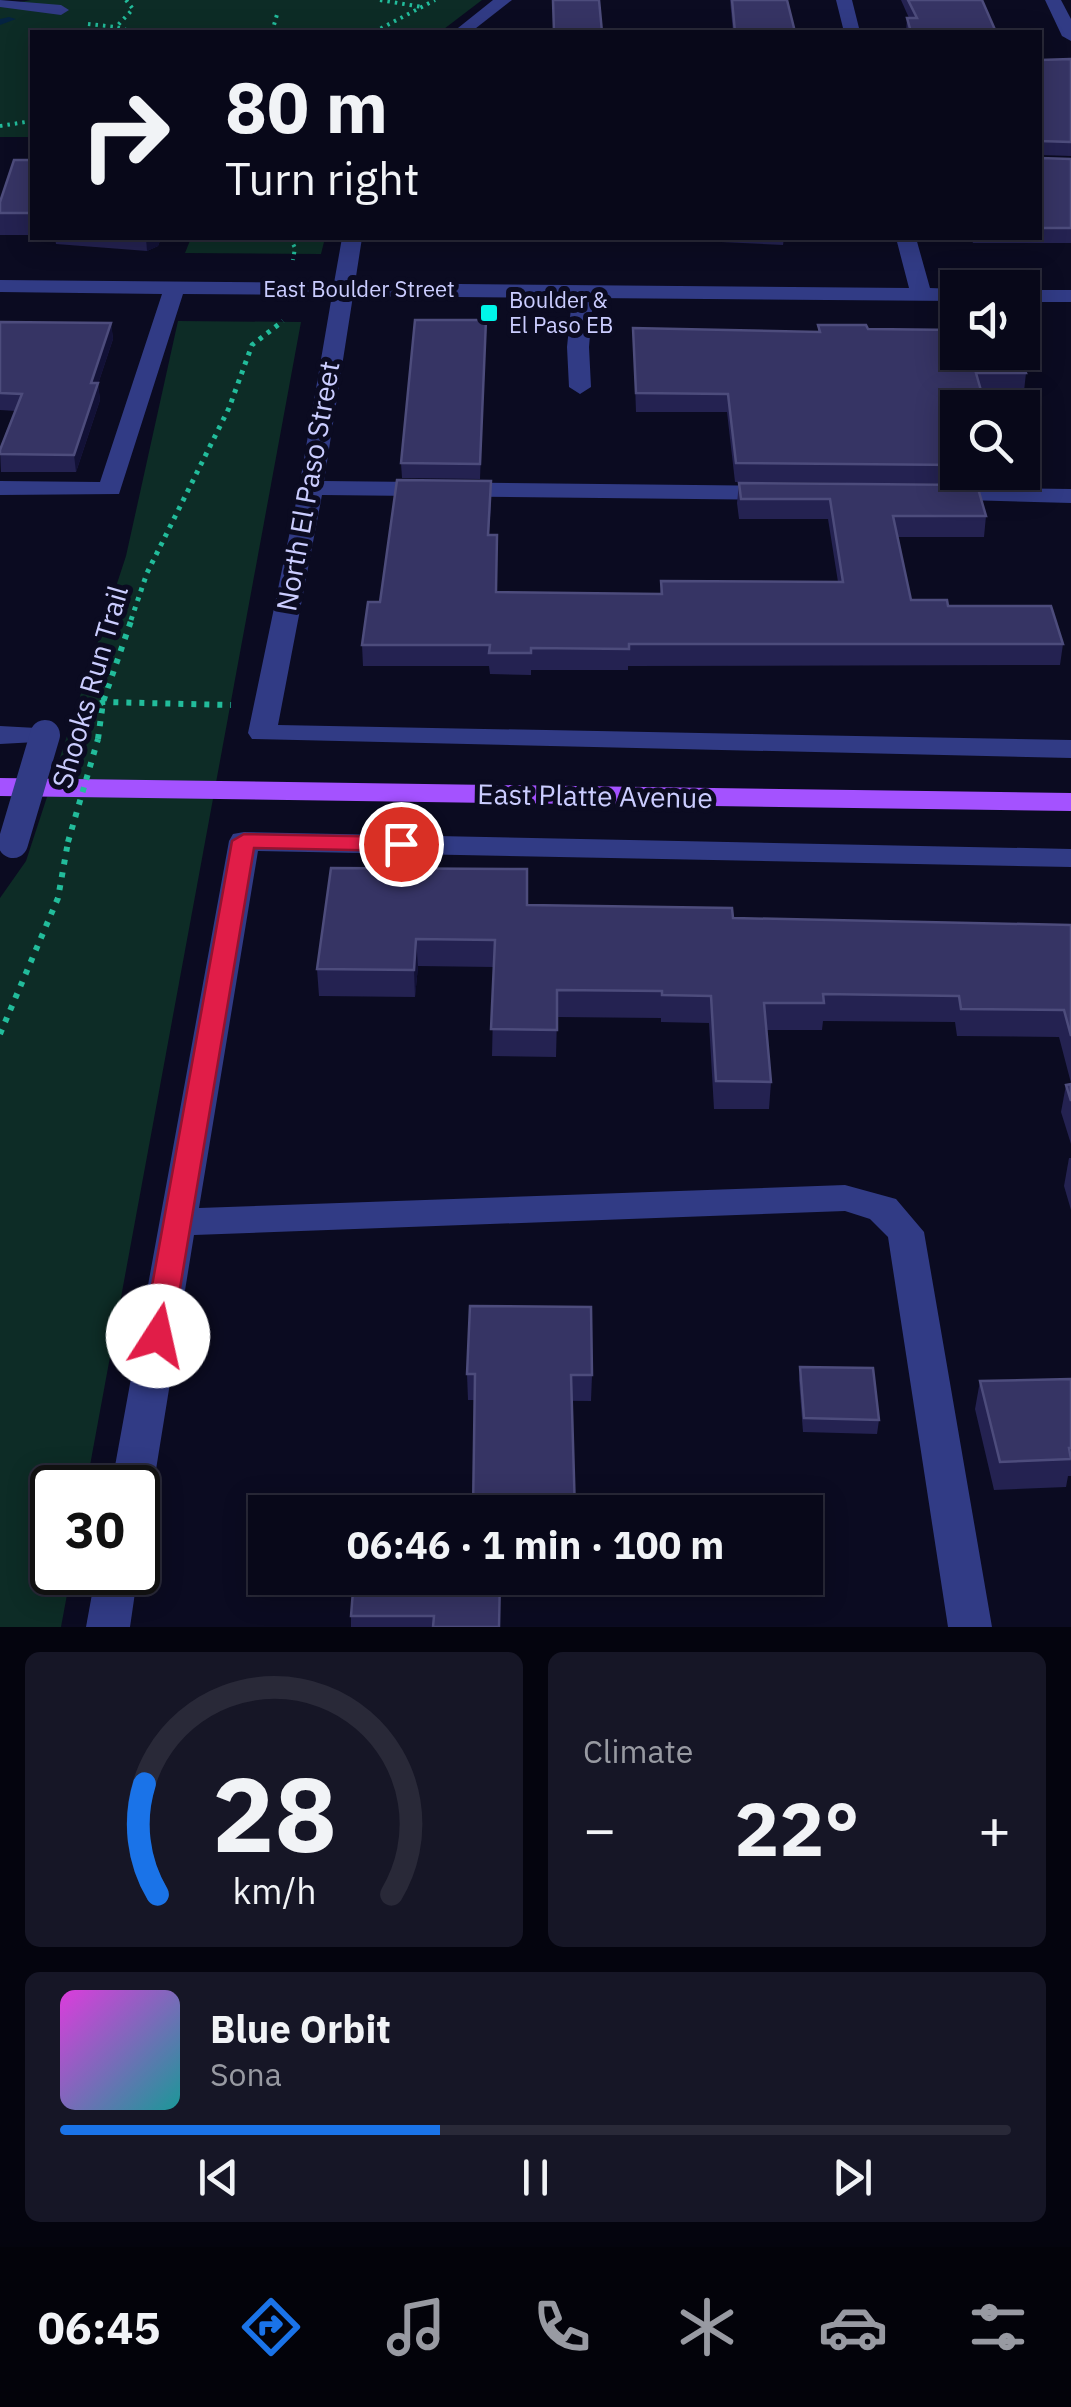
<!DOCTYPE html>
<meta charset="utf-8">
<style>
:root{--surface:#080819;--page:#161626;--text:#f1f3f6;--muted:#989aa2;--line:#292938;--accent:#1a73e8}
body{margin:0;font-family:"IBM Plex Sans",sans-serif;background:var(--page);color:var(--text);height:100vh;display:flex;flex-direction:column;font-size:38px;white-space:nowrap}
*{box-sizing:border-box;margin:0}
p{font-size:32px;color:var(--muted)}
.icon{flex:none;width:55px;height:55px;fill:none;stroke:currentColor;stroke-width:2;stroke-linecap:round;stroke-linejoin:round}
.map{position:relative;height:1627px;overflow:hidden}
.drawer{display:flex;flex-direction:column;gap:25px;padding:25px;background:#04040e;flex:1}
.drawer>*{flex:none}
.guide{position:absolute;left:30px;top:30px;width:1012px;height:210px;border-radius:0px;box-shadow:0 5px 25px #0003,0 0 0 2px var(--line);background:#080819;color:var(--text);overflow:hidden}
.buttons{position:absolute;left:940px;top:270px;display:grid;gap:20px}
.buttons a{display:grid;place-items:center;width:100px;height:100px;border-radius:0px;background:var(--surface);box-shadow:0 5px 25px #0003,0 0 0 2px var(--line);font-size:50px}
.speed{position:absolute;left:30px;top:1465px;display:flex;gap:20px;font-size:50px;font-weight:700;text-align:center}
.speed>*{display:grid;place-content:center;width:130px;height:130px;border-radius:50%;background:var(--surface);box-shadow:0 5px 25px #0003,0 0 0 2px var(--line);line-height:1}
.speed .limit{border:5px solid #111;border-radius:15px;background:#fff;color:#111}
.pin{position:absolute;display:grid;place-items:center;width:85px;height:85px;color:#fff;margin:-42px;border:5px solid #fff;border-radius:50%;box-shadow:0 2px 10px #0007}
.me{position:absolute;width:110px;margin:-55px;rotate:10deg;stroke-linejoin:round;filter:drop-shadow(0 0 8px #0008)}
.turn{display:flex;align-items:center;gap:35px;height:210px;padding:0 30px;font-size:45px}
.turn .icon{width:130px;height:130px;stroke-width:2.5}
.turn b{display:block;font-size:70px;line-height:85px}
.big{font-size:75px;font-weight:800;line-height:1.1}
.drawer .card{flex:1;display:flex;flex-direction:column;justify-content:center;gap:15px;min-width:0;padding:0 35px;border-radius:15px;background:var(--page)}
.drawer .dial{align-items:center;gap:0}
.dial svg{height:260px;overflow:visible;fill:none;stroke:var(--line);stroke-width:7;stroke-linecap:round;text-anchor:middle}
.dial text{fill:var(--text);stroke:none}
.song{display:flex;align-items:center;gap:30px}
.cover{width:120px;height:120px;border-radius:15px;background:linear-gradient(135deg,hsl(300 70% 55%),hsl(180 70% 35%))}
.played{height:10px;border-radius:5px;background:linear-gradient(90deg,var(--accent) 40%,var(--line) 40%)}
.keys{display:flex;justify-content:space-around;direction:ltr}
.heat{display:flex;justify-content:space-between;align-items:center;font-size:55px;direction:ltr}
.drawer .tiles{flex:1;display:grid;gap:25px;grid-template-columns:1fr 1fr}
.card:last-child{grid-column:span 2}
.trip{position:absolute;left:248px;top:1495px;width:575px;height:100px;border-radius:0px;background:var(--surface);box-shadow:0 5px 25px #0003,0 0 0 2px var(--line);font-weight:800;line-height:100px;text-align:center}
.menu{display:flex;height:160px;justify-content:space-around;align-items:center;background:#03030a;color:var(--muted)}
.menu .icon{width:70px;height:70px}
.menu .on{color:var(--accent)}
.menu b{font-size:45px;color:var(--text)}
.map>svg:first-child{display:block}
.green{fill:#0d2c26}
.lines{fill:none;stroke-linecap:round;stroke-linejoin:round}
.stream{fill:#042341;fill-rule:evenodd}
.path-far2{stroke:#22bc9b;stroke-width:4;stroke-dasharray:2.5 5;stroke-linecap:butt}
.path-far1{stroke:#22bc9b;stroke-width:5;stroke-dasharray:4 6;stroke-linecap:butt}
.path{stroke:#22bc9b;stroke-width:6;stroke-dasharray:5 8;stroke-linecap:butt}
.minor{fill:#313b85;fill-rule:evenodd}
.major{fill:#a452ff;fill-rule:evenodd}
.path-bridge{stroke:#22bc9b;stroke-width:6;stroke-dasharray:5 8;stroke-linecap:butt}
.minor-bridge{stroke:#313b85;stroke-width:30}
.wall{fill:#242251}
.shaded-wall{fill:#121136}
.building{fill:#363464;stroke:#4d4c7c;stroke-width:2.5}
.route{fill:#e11d48;stroke:#92132f;stroke-width:2.5}
.poi-dot{fill:#00f6e9;stroke:#0b0b21;stroke-width:4}
.labels{text-anchor:middle;stroke-width:10;stroke-linejoin:round;paint-order:stroke}
.far-street-label{font-size:22px;fill:#cbcdff;stroke:#0b0b21}
.far-poi-label{font-size:22px;fill:#cbcdff;stroke:#0b0b21;text-anchor:start}
.street-label{font-size:28px;fill:#cbcdff;stroke:#0b0b21}
</style>
<div class="map">
<svg width="1071" height="1627" viewBox="0 0 1071 1627">
<rect width="100%" height="100%" fill="#0b0b21"/>
<g class="green">
<path d="M 31,0 L 482,0 L 440,32 L 32,32 L 32,137 L 0,137 L 0,6 Z"/>
<path d="M 191,238 L 325,238 L 321,254 L 185,253 Z"/>
<path d="M 178,321 L 301,322 L 86,1487 L 52,1488 L 52,1572 L 71,1573 L 61,1627 L 0,1627 L 0,898 L 26,861 L 126,556 Z"/>
</g>
<g class="lines">
<path class="stream" d="M 9,17 L 16,19 L 0,25 L 0,19 Z"/>
<g class="path-far2">
<path d="M 126,0 L 133,9 L 116,27 L 133,32"/>
<path d="M 380,0 L 422,7"/>
<path d="M 88,24 L 116,27"/>
<path d="M 272,32 L 278,11"/>
<path d="M 374,32 L 435,0"/>
<path d="M 0,126 L 32,121"/>
<path d="M 290,238 L 295,248 L 293,260"/>
</g>
<path class="path-far1" d="M 131,620 L 147,573 L 229,408 L 252,345 L 283,321"/>
<g class="path">
<path d="M 78,716 L 103,702 L 231,705"/>
<path d="M 98,739 L 103,702 L 132,618"/>
<path d="M 0,1034 L 58,898 L 68,842"/>
</g>
<g class="minor">
<path d="M 0,0 L 61,5 L 69,10 L 61,15 L 0,7 Z"/>
<path d="M 493,0 L 512,0 L 471,32 L 453,32 Z"/>
<path d="M 836,0 L 852,0 L 860,32 L 844,32 Z"/>
<path d="M 1045,0 L 1061,0 L 1071,19 L 1071,41 L 1062,36 Z"/>
<path d="M 342,238 L 362,238 L 355,283 L 909,288 L 896,238 L 916,238 L 930,288 L 958,289 L 958,301 L 593,298 L 589,347 L 591,387 L 580,394 L 569,387 L 567,347 L 572,298 L 353,296 L 324,481 L 778,486 L 790,493 L 778,500 L 322,495 L 278,725 L 1071,740 L 1071,758 L 252,739 L 248,733 L 299,488 L 332,295 L 183,294 L 119,494 L 0,495 L 0,481 L 100,482 L 162,294 L 0,292 L 0,280 L 334,283 Z"/>
<rect x="1022" y="290" width="49" height="12"/>
<path d="M 939,487 L 1071,489 L 1071,503 L 930,499 L 927,494 L 930,489 Z"/>
<path d="M 0,726 L 55,729 L 59,735 L 55,741 L 0,744 Z"/>
<path d="M 244,832 L 1071,849 L 1071,867 L 258,851 L 199,1208 L 845,1185 L 896,1199 L 924,1232 L 992,1627 L 948,1627 L 888,1237 L 870,1219 L 845,1211 L 194,1235 L 153,1488 L 147,1500 L 138,1503 L 138,1488 L 111,1488 L 229,841 L 233,834 Z"/>
<path d="M 138,1570 L 138,1572 L 130,1627 L 86,1627 L 96,1572 Z"/>
</g>
<path class="major" d="M 0,778 L 1071,793 L 1071,811 L 0,796 Z"/>
<path class="path-bridge" d="M 68,842 L 98,739"/>
<path class="minor-bridge" d="M 13,843 L 45,735"/>
</g>
<g class="wall">
<path d="M 730,0 L 787,0 L 795,32 L 733,32 Z"/>
<path d="M 901,0 L 982,0 L 996,32 L 906,32 L 907,18 L 909,18 Z"/>
<path d="M 1040,60 L 1071,60 L 1071,156 L 1040,155 Z"/>
<path d="M 1040,158 L 1071,159 L 1071,243 L 973,243 L 971,238 L 1040,238 Z"/>
<path d="M 32,160 L 32,235 L 0,235 L 0,202 Z"/>
<path d="M 55,238 L 161,238 L 158,246 L 147,251 L 56,244 Z"/>
<rect x="462" y="238" width="69" height="4"/>
<path d="M 657,238 L 784,238 L 783,245 L 657,239 Z"/>
<path d="M 486,320 L 480,479 L 402,478 L 401,463 Z"/>
<path d="M 0,322 L 111,323 L 113,339 L 98,384 L 100,400 L 76,472 L 1,472 L 0,450 L 16,411 L 0,410 Z"/>
<path d="M 818,325 L 868,329 L 1026,373 L 1024,391 L 981,391 L 958,408 L 958,472 L 998,472 L 997,475 L 969,475 L 967,484 L 735,482 L 727,412 L 636,412 L 633,328 L 818,332 Z"/>
<path d="M 739,483 L 986,516 L 984,537 L 897,537 L 911,600 L 948,606 L 1063,644 L 1060,665 L 628,666 L 628,670 L 531,670 L 531,675 L 490,674 L 489,666 L 363,666 L 362,645 L 380,602 L 491,501 L 489,535 L 497,592 L 660,594 L 661,581 L 838,582 L 828,519 L 739,519 L 737,503 Z"/>
<path d="M 527,905 L 733,918 L 1071,925 L 1071,1083 L 1059,1037 L 957,1036 L 955,1022 L 823,1021 L 822,1030 L 766,1030 L 771,1082 L 769,1109 L 714,1109 L 709,1023 L 661,1022 L 661,1018 L 557,1017 L 556,1057 L 492,1056 L 494,967 L 418,966 L 415,997 L 319,996 L 317,969 Z"/>
<path d="M 1071,1084 L 1071,1144 L 1061,1112 L 1066,1085 Z"/>
<path d="M 1069,1158 L 1071,1158 L 1071,1210 L 1064,1186 Z"/>
<path d="M 800,1367 L 879,1420 L 877,1434 L 803,1432 L 799,1380 Z"/>
<path d="M 467,1374 L 592,1375 L 591,1401 L 468,1400 Z"/>
<path d="M 1071,1379 L 1071,1476 L 1068,1476 L 1066,1487 L 994,1490 L 975,1409 L 980,1381 Z"/>
<path d="M 354,1578 L 500,1627 L 351,1627 L 351,1616 Z"/>
</g>
<g class="shaded-wall">
<path d="M 146,238 L 161,238 L 158,246 L 147,251 Z"/>
<path d="M 111,323 L 113,339 L 98,384 L 100,400 L 76,472 L 74,455 L 91,383 Z"/>
<path d="M 416,939 L 418,966 L 415,997 L 414,970 Z"/>
</g>
<g class="building">
<path d="M 553,0 L 599,0 L 602,32 L 554,32 Z"/>
<path d="M 732,0 L 787,0 L 795,32 L 735,32 Z"/>
<path d="M 908,0 L 982,0 L 996,32 L 911,32 L 907,18 L 917,18 Z"/>
<path d="M 1071,59 L 1071,142 L 1040,141 L 1040,60 Z"/>
<path d="M 1040,158 L 1071,159 L 1071,228 L 1040,228 Z"/>
<path d="M 14,160 L 32,160 L 32,213 L 0,213 L 0,202 Z"/>
<path d="M 415,320 L 486,320 L 480,464 L 401,463 Z"/>
<path d="M 0,322 L 111,323 L 91,383 L 98,383 L 74,455 L 0,454 L 0,450 L 22,394 L 0,393 Z"/>
<path d="M 818,325 L 866,325 L 868,329 L 958,330 L 958,352 L 1018,352 L 1026,373 L 976,373 L 986,408 L 958,408 L 958,465 L 736,463 L 728,394 L 636,393 L 633,328 L 820,332 Z"/>
<path d="M 397,480 L 491,481 L 488,535 L 497,535 L 496,592 L 662,594 L 661,581 L 843,582 L 830,499 L 741,499 L 739,483 L 977,485 L 986,516 L 893,516 L 911,600 L 947,600 L 948,606 L 1051,606 L 1063,644 L 629,644 L 629,649 L 531,648 L 531,653 L 489,653 L 490,645 L 362,645 L 368,602 L 380,602 Z"/>
<path d="M 331,868 L 527,869 L 527,905 L 732,908 L 733,918 L 1071,925 L 1071,1036 L 1064,1010 L 961,1009 L 959,996 L 823,994 L 824,1003 L 764,1003 L 771,1082 L 716,1081 L 711,996 L 662,995 L 662,991 L 557,990 L 557,1030 L 491,1029 L 495,940 L 416,939 L 414,970 L 317,969 Z"/>
<path d="M 1071,1084 L 1071,1101 L 1066,1085 Z"/>
<path d="M 470,1306 L 591,1307 L 592,1375 L 571,1375 L 575,1512 L 473,1512 L 475,1374 L 467,1374 Z"/>
<path d="M 800,1367 L 873,1368 L 879,1420 L 804,1418 Z"/>
<path d="M 1071,1379 L 1071,1448 L 1069,1448 L 1071,1459 L 1000,1462 L 980,1381 Z"/>
<path d="M 354,1578 L 500,1578 L 499,1627 L 433,1627 L 434,1616 L 351,1616 Z"/>
</g>
<path class="route" d="M 244,834 L 401,837 L 413,844 L 401,851 L 254,848 L 172,1336 L 168,1344 L 158,1347 L 147,1344 L 143,1336 L 232,841 Z"/>
<rect class="poi-dot" x="479" y="303" width="20" height="20" rx="5"/>
<g class="labels">
<g class="far-street-label">
<text x="359" y="297">East Boulder Street</text>
</g>
<g class="far-poi-label">
<text x="509" y="308">Boulder &amp;<tspan x="509" dy="25">El Paso EB</tspan></text>
</g>
<g class="street-label">
<text transform="translate(308 486) rotate(-80)" y="10">North El Paso Street</text>
<text transform="translate(90 687) rotate(-74)" y="10">Shooks Run Trail</text>
<text transform="translate(595 796) rotate(1)" y="10">East Platte Avenue</text>
</g>
</g>
</svg>
<div class="buttons">
<a><svg class="icon" aria-label="sound" viewBox="0 0 24 24"><path d="M4 9h4l5-4v14l-5-4H4zM17 9q2 3 0 6"/></svg></a>
<a><svg class="icon" aria-label="search" viewBox="0 0 24 24"><circle cx="10" cy="10" r="6"/><path d="M15 15l6 6"/></svg></a>
</div>
<div class="speed"><div class="limit">30</div></div>
<div class="pin" style="left:401px;top:844px;background:#d93025"><svg class="icon" aria-label="arrive" viewBox="0 0 24 24"><path d="M6 21V4h12l-3 4 3 4H6"/></svg></div>
<svg class="me" style="left:158px;top:1336px" viewBox="-20 -20 40 40"><circle r="19" fill="#fff"/><path d="M0-13L10 11 0 6-10 11z" fill="#e11d48"/></svg>
<div class="trip">06:46 · 1 min · 100 m</div>
<div class="guide">
<div class="turn"><svg class="icon" aria-label="right" viewBox="0 0 24 24"><path d="M7 20v-9h11M14 6l5 5-5 5"/></svg><div><b>80 m</b>Turn right</div></div>
</div>
</div>
<section class="drawer">
<div class="tiles">
<div class="card dial"><svg viewBox="0 0 100 80">
<path d="M14 69A42 42 0 1 1 86 69"/>
<path d="M14 69A42 42 0 0 1 10 35" stroke="#1a73e8"/>
<text x="50" y="56" font-size="32" font-weight="700">28</text>
<text x="50" y="72" font-size="11">km/h</text>
</svg></div>
<div class="card"><p>Climate</p>
<div class="heat"><a>−</a><b class="big">22°</b><a>+</a></div>
</div>
<div class="card">
<div class="song"><i class="cover"></i><div><b>Blue Orbit</b><p>Sona</p></div></div>
<div class="played"></div>
<div class="keys"><svg class="icon" aria-label="previous" viewBox="0 0 24 24"><path d="M18 5L8 12l10 7zM5 5v14"/></svg><svg class="icon" aria-label="pause" viewBox="0 0 24 24"><path d="M8 5v14M16 5v14"/></svg><svg class="icon" aria-label="next" viewBox="0 0 24 24"><path d="M6 5l10 7-10 7zM19 5v14"/></svg></div>
</div>
</div>
</section>
<nav class="menu">
<b>06:45</b>
<svg class="icon on" aria-label="directions" viewBox="0 0 24 24"><path d="M12 3l9 9-9 9-9-9zM9 14v-3h6M13 9l2 2-2 2"/></svg>
<svg class="icon" aria-label="music" viewBox="0 0 24 24"><path d="M9 18V5l10-2v13"/><circle cx="6" cy="18" r="3"/><circle cx="16" cy="16" r="3"/></svg>
<svg class="icon" aria-label="phone" viewBox="0 0 24 24"><path d="M5 4h4l2 5-3 2q2 4 5 5l2-3 5 2v4C11 20 4 13 5 4z"/></svg>
<svg class="icon" aria-label="climate" viewBox="0 0 24 24"><path d="M12 3v18M4 7l16 10M4 17L20 7"/></svg>
<svg class="icon" aria-label="car" viewBox="0 0 24 24"><path d="M5 17H2v-5l4-1 3-4h7l3 4 3 1v5h-3M9 17h6M6 11h13"/><circle cx="7" cy="17" r="2"/><circle cx="17" cy="17" r="2"/></svg>
<svg class="icon" aria-label="filters" viewBox="0 0 24 24"><path d="M4 7h16M4 17h16"/><circle cx="9" cy="7" r="2"/><circle cx="15" cy="17" r="2"/></svg>
</nav>
